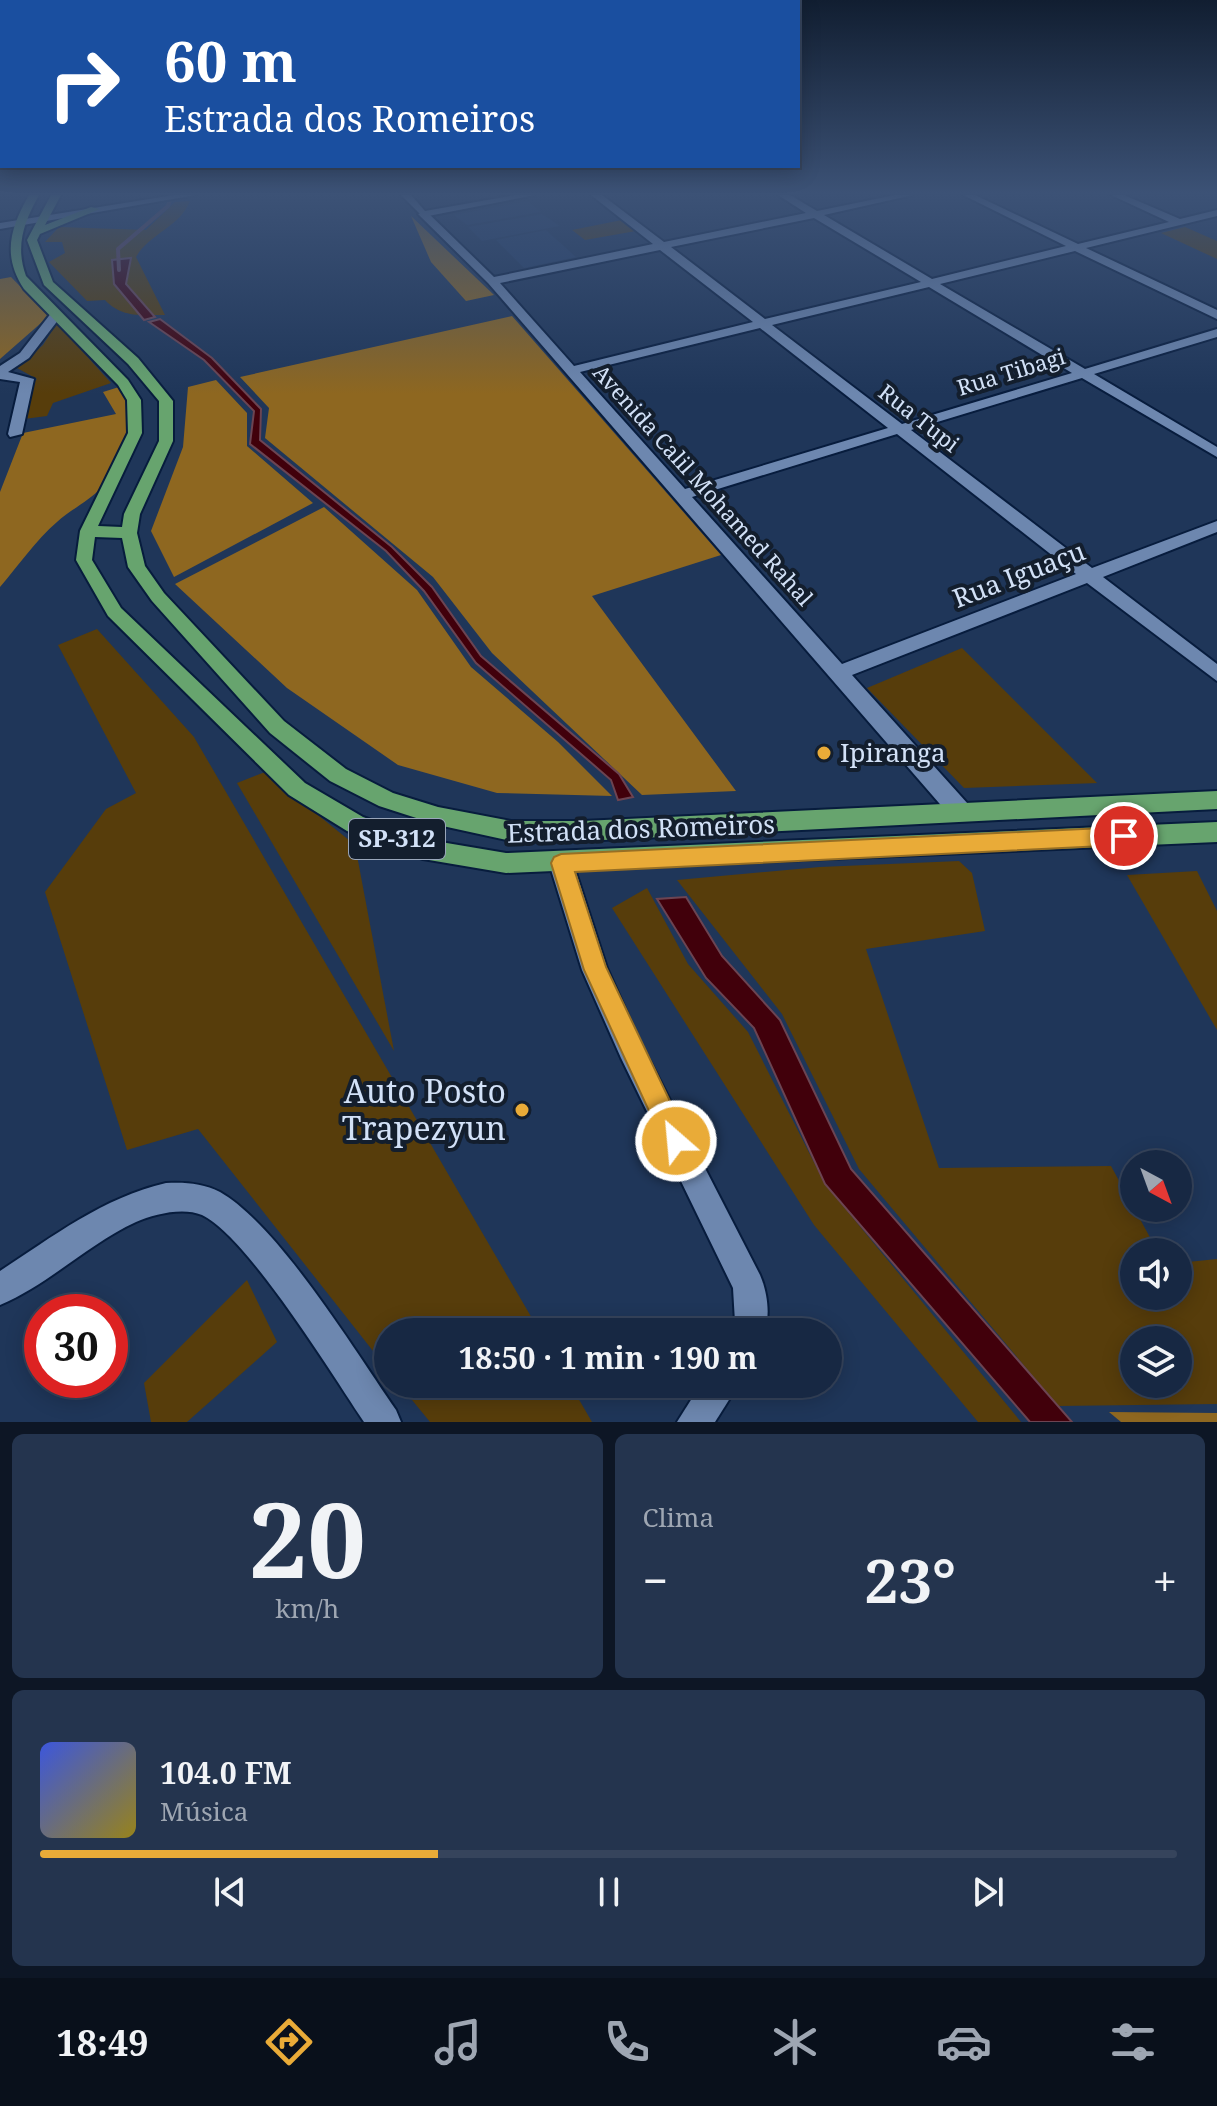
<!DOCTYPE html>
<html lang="pt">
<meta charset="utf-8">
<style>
:root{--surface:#172843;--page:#24344e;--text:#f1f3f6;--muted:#9ea6b2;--line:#36445c;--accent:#e9ab38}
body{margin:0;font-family:"Noto Serif",serif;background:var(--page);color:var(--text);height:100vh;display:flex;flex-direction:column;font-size:30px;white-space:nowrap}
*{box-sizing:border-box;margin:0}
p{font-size:26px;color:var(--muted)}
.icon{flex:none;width:44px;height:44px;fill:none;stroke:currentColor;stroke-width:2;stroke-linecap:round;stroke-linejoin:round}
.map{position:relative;height:1422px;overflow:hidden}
.drawer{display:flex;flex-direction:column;gap:12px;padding:12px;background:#0d1625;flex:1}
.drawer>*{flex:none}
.hud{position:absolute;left:0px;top:0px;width:800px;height:168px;box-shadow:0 4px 20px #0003,0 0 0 2px var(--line);background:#1a4fa0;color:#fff;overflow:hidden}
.needle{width:52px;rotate:139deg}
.tools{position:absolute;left:1120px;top:1150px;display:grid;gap:16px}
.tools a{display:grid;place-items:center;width:72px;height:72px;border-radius:50%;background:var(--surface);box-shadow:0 4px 20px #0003,0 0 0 2px var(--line);font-size:40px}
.speed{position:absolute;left:24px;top:1294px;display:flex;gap:16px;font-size:40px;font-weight:700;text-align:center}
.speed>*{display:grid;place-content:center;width:104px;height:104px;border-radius:50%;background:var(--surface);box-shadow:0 4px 20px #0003,0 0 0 2px var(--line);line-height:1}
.speed .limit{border:12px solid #d22;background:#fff;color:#111}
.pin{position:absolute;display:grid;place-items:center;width:68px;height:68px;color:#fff;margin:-34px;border:4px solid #fff;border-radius:50%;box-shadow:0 2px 8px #0007}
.me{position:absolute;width:88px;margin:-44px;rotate:333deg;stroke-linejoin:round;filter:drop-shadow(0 0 6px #0008)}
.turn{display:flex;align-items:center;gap:28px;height:168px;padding:0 32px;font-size:36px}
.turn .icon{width:104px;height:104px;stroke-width:2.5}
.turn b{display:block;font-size:56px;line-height:68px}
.big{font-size:60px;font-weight:700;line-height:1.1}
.drawer .card{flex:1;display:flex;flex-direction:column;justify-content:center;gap:12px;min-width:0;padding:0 28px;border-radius:12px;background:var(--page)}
.drawer .dial{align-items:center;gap:0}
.dial b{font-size:104px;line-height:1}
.song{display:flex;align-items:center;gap:24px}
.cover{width:96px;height:96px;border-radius:12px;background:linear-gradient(135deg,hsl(230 70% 55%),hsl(50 70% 35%))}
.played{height:8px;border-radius:4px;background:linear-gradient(90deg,var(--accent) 35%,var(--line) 35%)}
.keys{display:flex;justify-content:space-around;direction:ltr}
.heat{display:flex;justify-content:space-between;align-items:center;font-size:44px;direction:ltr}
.drawer .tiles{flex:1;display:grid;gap:12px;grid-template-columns:1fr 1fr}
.card:last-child{grid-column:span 2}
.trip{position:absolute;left:374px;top:1318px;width:468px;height:80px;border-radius:40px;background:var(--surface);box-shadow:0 4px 20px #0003,0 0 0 2px var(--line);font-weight:700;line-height:80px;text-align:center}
.menu{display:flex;height:128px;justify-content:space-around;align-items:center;background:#09101b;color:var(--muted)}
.menu .icon{width:56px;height:56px}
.menu .active{color:var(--accent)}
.menu b{font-size:36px;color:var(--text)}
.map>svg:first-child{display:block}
.built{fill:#243e67}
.green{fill:#573d0b;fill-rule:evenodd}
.forest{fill:#8e6720}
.water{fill:#41000b;stroke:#6c4452;stroke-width:2}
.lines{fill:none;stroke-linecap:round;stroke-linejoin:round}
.stream{stroke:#6c4452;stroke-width:4}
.street-casing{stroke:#071c3d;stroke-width:4}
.secondary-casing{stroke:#071c3d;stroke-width:4}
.primary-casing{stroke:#071c3d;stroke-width:4}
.street{fill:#6d87af;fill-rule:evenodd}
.secondary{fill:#6d87af;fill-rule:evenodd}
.primary{fill:#67a46e;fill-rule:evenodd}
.route{fill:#e9ab38;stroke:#976f24;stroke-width:2}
.poi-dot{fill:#e9ab38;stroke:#131e2d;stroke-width:3}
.labels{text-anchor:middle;stroke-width:8;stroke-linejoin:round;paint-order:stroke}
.far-street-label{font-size:22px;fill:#d2e1f7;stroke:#131e2d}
.shield{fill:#131e2d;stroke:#99a6ba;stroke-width:2}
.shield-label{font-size:24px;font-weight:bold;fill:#d2e1f7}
.street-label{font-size:26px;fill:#d2e1f7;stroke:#131e2d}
.poi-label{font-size:26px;fill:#d2e1f7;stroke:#131e2d;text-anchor:start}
.near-poi-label{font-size:32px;fill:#d2e1f7;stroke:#131e2d;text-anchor:end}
</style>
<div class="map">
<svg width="1217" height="1422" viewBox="0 0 1217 1422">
<rect width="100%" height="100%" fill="#1f3659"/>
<g class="built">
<path d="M 528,201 L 541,212 L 467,225 L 454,215 Z"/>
<path d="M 542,214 L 560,226 L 482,241 L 468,227 Z"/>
<path d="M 546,230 L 576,257 L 524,268 L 496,240 Z"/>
</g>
<g class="green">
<path d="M 190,201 C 180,227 150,233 136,257 L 165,315 C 141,315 122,318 105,300 L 87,301 L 49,262 L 65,253 L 62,242 L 45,242 L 59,227 L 146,230 L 175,202 Z"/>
<path d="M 622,220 L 636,231 L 585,240 L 572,230 Z"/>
<path d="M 1185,227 L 1217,241 L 1217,259 L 1161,233 Z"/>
<path d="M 57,323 L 111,383 L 53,403 L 47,416 L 24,419 L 32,384 L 37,379 L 17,368 L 43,345 Z"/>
<path d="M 97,629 L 194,737 L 540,1332 L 388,1332 L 388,1370 L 198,1129 L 127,1150 L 45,892 L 106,809 L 136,793 L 58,645 Z"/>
<path d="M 962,648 L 1097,783 L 1098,783 L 964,788 L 867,688 Z"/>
<path d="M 265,772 L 355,845 L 394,1051 L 237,783 Z"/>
<path d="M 959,861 L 972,873 L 985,931 L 866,949 L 939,1168 L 1111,1166 L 1158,1252 L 1134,1252 L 1134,1296 L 1178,1296 L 1178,1263 L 1217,1259 L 1217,1404 L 1058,1406 L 859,1169 L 782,1014 L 677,880 L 820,867 ZM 1134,1340 L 1178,1340 L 1178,1384 L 1134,1384 Z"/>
<path d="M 1197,871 L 1217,911 L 1217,1030 L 1127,875 Z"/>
<path d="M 647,888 L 688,964 L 748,1032 L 825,1184 L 1021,1422 L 978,1422 L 814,1225 L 612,908 Z"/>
<path d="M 247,1280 L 277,1342 L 187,1422 L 151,1422 L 144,1383 Z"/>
<path d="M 399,1384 L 570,1384 L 592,1422 L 430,1422 Z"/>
</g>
<g class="forest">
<path d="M 411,216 L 494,295 L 466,301 L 431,262 Z"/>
<path d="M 11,277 L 49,316 L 0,359 L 0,279 Z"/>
<path d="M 512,316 L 721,555 L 592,596 L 736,791 L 642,795 L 492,653 L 433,577 L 265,438 L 269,408 L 240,377 Z"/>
<path d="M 216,380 L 247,413 L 247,446 L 313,503 L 174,577 L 151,531 L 183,447 L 188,387 Z"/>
<path d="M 119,387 C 140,419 126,460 101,488 C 89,501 70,510 57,522 C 36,540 18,566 0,587 L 0,492 L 23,433 L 116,414 L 103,392 Z"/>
<path d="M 324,507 L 417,590 L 471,667 L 558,742 L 612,796 L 497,793 L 398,765 L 287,688 L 175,584 Z"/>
<path d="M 1109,1412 L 1217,1413 L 1217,1422 L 1121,1422 Z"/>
</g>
<g class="water">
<path d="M 131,258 L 126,284 L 155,317 L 144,320 L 114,284 L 112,260 Z"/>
<path d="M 160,319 L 212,358 L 261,409 L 260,440 L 392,547 L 432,587 L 481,656 L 619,774 L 633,797 L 618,800 L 611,780 L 476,663 L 424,591 L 386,551 L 250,444 L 254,411 L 204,360 L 149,322 Z"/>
<path d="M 686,897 L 722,956 L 780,1020 L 851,1169 L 1072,1422 L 1030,1422 L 825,1184 L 754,1028 L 706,978 L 657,899 Z"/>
</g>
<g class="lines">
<path class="stream" d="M 119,270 L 118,249 L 168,206 L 172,195"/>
<g class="street-casing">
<g id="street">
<path d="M 591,195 L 602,195 L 664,242 L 806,213 L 778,195 L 790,195 L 817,211 L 895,195 L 913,195 L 824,215 L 932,279 L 1066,246 L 963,195 L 975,195 L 1078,244 L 1169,222 L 1111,195 L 1124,195 L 1180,219 L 1217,210 L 1217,216 L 1086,248 L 1217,310 L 1217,319 L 1075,251 L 940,284 L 1085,369 L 1217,329 L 1217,337 L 1094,374 L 1217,447 L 1217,457 L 1082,378 L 911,430 L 1092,568 L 1217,521 L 1217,532 L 1103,577 L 1217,664 L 1217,681 L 1087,583 L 852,675 L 968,804 L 971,811 L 968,818 L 960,820 L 952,818 L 488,283 L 418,214 L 427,212 L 494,277 L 653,244 ZM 814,218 L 921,282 L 765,319 L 671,247 ZM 660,250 L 753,322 L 574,366 L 500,283 ZM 929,287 L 1072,373 L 902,424 L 772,325 ZM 760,328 L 888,428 L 685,489 L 580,372 ZM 897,434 L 1076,574 L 842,664 L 692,497 Z"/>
<path d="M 52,312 L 62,315 L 29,358 L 8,372 L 34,379 L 22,434 L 10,437 L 8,434 L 20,382 L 0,379 L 0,366 L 20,353 Z"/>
<path d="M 561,853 L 569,856 L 573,863 L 607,968 L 639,1040 L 760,1275 C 767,1291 771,1316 764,1332 L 731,1332 L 735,1322 L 733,1288 L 621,1058 L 582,970 L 549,863 L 553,856 Z"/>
<path d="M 166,1183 C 184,1182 203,1183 220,1192 C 279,1226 355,1351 396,1410 L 401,1422 L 364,1422 C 333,1376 247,1236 202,1215 C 183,1207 154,1214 136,1222 C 88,1244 48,1285 0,1305 L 0,1271 C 52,1237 104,1197 166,1183 Z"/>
<path d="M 701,1384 L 739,1384 L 715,1422 L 677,1422 Z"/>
</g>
</g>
<g class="secondary-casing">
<g id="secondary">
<path d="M 174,195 L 196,195 L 0,229 L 0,223 Z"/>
<path d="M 401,195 L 411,195 L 425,211 L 515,195 L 535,195 L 423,217 Z"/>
</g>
</g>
<g class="primary-casing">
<path id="primary" d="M 29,195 L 39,195 C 24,222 15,246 26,276 L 128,380 L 141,400 L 142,433 L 98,526 L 122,527 L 124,514 L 159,441 L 159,401 L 128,364 L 44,285 L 27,240 L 51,195 L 61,195 L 45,225 L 91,207 L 100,209 L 40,234 L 37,240 L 53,282 L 138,358 L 173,401 L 173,441 L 140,514 L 137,533 L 145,566 L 164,593 L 284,721 L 346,769 L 393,793 L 438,807 L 511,821 L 583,821 L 1217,791 L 1217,809 L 583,841 L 511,841 L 438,825 L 379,806 L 330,781 L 270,733 L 152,601 L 128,567 L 122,538 L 95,537 L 92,560 L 121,608 L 305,783 L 363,817 L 423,839 L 506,853 L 1217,822 L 1217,842 L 506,873 L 423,859 L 347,831 L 289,795 L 108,616 L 76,560 L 80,531 L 128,433 L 127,400 L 118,385 L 24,289 C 2,256 10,228 29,195 Z"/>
</g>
<use href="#street" class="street"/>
<use href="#secondary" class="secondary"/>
<use href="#primary" class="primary"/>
</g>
<linearGradient id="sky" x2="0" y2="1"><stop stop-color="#111e31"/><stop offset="0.49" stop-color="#3c5276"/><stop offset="1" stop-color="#3c5276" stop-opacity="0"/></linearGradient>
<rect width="1217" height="394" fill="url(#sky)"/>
<path class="route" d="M 1124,827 L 1134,836 L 1124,845 L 575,872 L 606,967 L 689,1141 L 686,1150 L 676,1154 L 667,1150 L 584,970 L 551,863 L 554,857 L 561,854 Z"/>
<g class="poi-dot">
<circle cx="824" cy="753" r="8"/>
<circle cx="522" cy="1110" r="8"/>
</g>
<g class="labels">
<g class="far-street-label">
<text transform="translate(1011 372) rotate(-17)" y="8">Rua Tibagi</text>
<text transform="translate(919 418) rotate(38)" y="8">Rua Tupi</text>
<text transform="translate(703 485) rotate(48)" y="8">Avenida Calil Mohamed Rahal</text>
</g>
<rect class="shield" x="349" y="819" width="96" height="40" rx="6"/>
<g class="shield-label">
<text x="397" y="847">SP-312</text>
</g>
<g class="street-label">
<text transform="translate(1019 575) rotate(-21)" y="9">Rua Iguaçu</text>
<text transform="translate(641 829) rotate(-2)" y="9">Estrada dos Romeiros</text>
</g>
<g class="poi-label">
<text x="840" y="762">Ipiranga</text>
</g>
<g class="near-poi-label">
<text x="506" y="1103">Auto Posto<tspan x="506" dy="37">Trapezyun</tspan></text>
</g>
</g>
</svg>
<div class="tools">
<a><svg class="needle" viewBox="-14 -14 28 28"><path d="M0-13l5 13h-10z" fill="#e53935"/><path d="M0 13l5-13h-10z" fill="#9ea6b2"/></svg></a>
<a><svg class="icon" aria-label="sound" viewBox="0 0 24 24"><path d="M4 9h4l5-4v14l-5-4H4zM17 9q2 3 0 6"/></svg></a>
<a><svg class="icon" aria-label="layers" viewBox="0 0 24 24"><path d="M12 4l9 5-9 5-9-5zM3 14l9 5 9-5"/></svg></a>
</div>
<div class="speed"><div class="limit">30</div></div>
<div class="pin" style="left:1124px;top:836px;background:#d93025"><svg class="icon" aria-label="arrive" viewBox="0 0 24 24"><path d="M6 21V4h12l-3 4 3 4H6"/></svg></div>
<svg class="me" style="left:676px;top:1141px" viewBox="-20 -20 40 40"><circle r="17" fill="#e9ab38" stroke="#fff" stroke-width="3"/><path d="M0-11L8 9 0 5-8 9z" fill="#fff"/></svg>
<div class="trip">18:50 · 1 min · 190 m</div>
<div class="hud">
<div class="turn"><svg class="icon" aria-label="right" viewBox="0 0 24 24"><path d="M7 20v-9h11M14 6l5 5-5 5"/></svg><div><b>60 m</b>Estrada dos Romeiros</div></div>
</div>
</div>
<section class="drawer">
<div class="tiles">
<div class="card dial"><b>20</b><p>km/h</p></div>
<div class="card"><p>Clima</p>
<div class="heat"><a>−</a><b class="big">23°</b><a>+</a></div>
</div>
<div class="card">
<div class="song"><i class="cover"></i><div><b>104.0 FM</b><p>Música</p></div></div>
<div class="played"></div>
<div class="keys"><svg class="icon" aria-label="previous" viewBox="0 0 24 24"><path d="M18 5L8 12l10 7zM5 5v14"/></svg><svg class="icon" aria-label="pause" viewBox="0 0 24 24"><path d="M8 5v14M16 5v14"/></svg><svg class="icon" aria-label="next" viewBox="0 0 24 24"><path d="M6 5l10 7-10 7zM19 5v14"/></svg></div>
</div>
</div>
</section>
<nav class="menu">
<b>18:49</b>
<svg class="icon active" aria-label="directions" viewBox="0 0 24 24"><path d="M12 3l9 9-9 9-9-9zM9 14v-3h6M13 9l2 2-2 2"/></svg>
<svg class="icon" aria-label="music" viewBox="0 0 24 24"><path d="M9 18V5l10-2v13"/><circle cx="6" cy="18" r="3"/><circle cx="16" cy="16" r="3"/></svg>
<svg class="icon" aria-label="phone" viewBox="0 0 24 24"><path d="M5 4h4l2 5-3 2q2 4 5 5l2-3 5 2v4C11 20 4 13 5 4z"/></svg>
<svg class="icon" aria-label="climate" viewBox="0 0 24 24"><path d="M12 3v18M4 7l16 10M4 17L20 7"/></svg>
<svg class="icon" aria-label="car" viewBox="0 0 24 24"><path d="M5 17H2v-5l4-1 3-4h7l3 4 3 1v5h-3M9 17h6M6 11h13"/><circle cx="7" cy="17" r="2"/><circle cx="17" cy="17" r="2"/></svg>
<svg class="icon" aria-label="filters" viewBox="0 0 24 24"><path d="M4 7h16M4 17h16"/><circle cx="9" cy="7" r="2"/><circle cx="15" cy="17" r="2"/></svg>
</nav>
